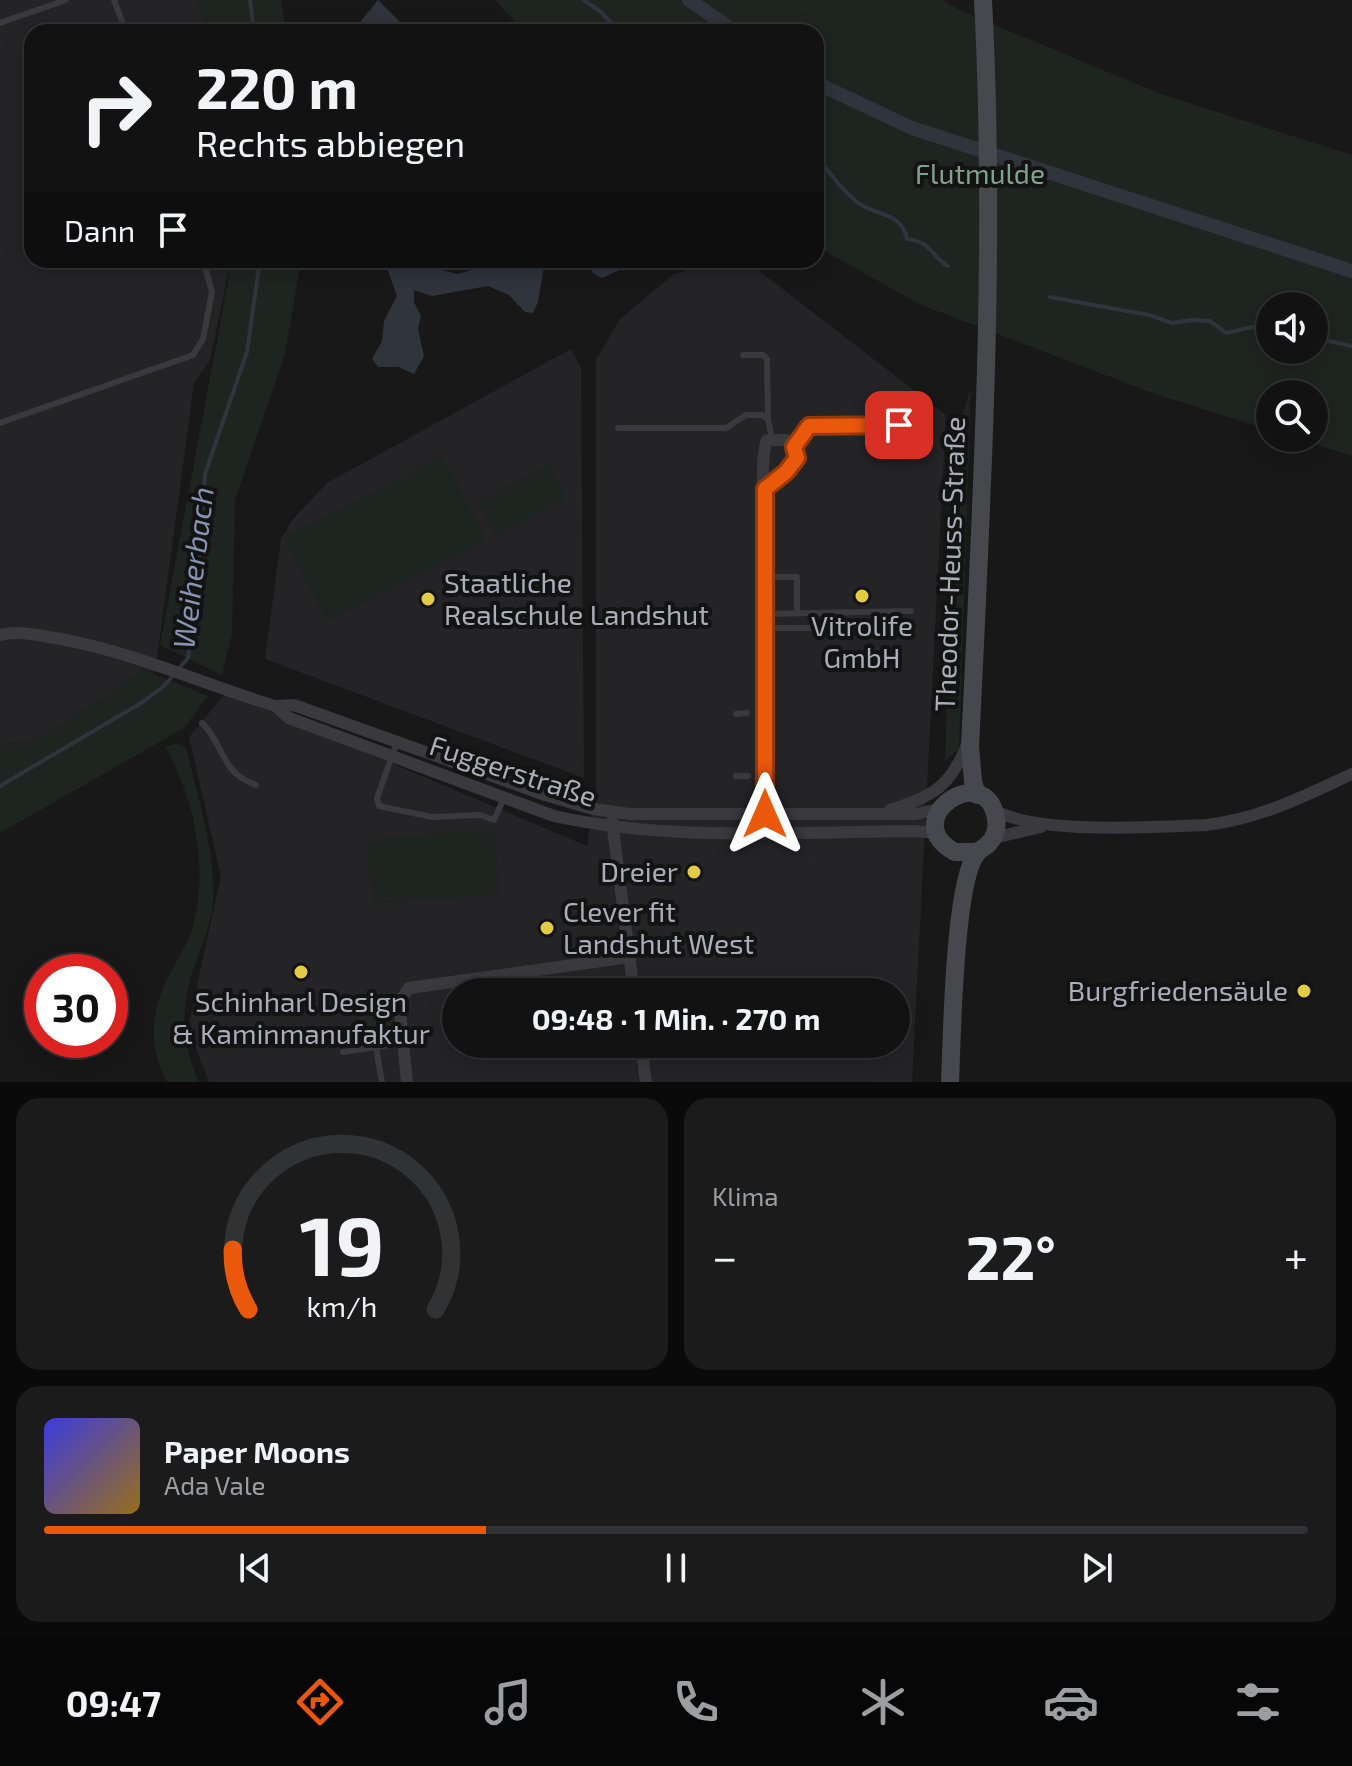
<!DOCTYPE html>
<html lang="de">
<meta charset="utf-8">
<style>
:root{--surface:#121213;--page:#1b1b1c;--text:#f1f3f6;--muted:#9c9ea0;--line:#313233;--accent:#ea580c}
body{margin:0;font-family:"Exo 2",sans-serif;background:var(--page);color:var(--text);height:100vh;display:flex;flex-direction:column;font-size:30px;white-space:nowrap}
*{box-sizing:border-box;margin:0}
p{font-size:26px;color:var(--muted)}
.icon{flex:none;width:44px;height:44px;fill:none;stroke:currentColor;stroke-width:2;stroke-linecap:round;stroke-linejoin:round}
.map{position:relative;height:1082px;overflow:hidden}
.details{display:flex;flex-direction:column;gap:16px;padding:16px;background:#0a0a0a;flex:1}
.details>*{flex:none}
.guide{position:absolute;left:24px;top:24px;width:800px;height:244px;border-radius:24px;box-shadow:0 4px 20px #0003,0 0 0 2px var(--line);background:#121213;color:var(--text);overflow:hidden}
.controls{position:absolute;left:1256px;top:292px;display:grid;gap:16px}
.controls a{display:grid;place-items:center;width:72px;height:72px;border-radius:50%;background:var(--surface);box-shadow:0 4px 20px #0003,0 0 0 2px var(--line);font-size:40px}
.speed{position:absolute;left:24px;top:954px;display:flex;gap:16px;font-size:40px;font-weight:700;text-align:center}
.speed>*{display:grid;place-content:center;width:104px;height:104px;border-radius:50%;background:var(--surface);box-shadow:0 4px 20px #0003,0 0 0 2px var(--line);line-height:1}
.speed .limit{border:12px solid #d22;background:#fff;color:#111}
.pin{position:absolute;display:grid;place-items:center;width:68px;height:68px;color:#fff;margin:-34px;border-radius:16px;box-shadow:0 4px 12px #0006}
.me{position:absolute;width:88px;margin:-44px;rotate:0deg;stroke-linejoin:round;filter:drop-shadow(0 0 6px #0008)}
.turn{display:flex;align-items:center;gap:28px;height:168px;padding:0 40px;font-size:36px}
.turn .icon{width:104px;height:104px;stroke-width:2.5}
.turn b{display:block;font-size:56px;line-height:68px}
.then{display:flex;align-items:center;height:76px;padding:0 40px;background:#0003;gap:16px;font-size:30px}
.big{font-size:60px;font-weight:700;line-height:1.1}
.details .tile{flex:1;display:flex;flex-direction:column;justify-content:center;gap:12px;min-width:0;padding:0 28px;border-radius:24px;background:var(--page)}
.details .dial{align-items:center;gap:0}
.dial svg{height:208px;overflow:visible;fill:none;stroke:var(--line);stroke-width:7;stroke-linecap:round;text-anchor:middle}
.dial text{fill:var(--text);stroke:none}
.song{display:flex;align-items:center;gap:24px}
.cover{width:96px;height:96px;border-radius:12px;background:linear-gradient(135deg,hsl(240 70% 55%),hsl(40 70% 35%))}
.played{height:8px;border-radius:4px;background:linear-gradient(90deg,var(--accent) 35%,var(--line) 35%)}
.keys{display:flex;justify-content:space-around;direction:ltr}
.heat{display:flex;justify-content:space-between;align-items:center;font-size:44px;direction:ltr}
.details .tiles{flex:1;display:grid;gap:16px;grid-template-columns:1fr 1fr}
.tile:last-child{grid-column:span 2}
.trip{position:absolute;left:442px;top:978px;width:468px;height:80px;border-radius:40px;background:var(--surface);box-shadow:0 4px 20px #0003,0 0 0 2px var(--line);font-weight:700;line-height:80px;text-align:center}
.dock{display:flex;height:128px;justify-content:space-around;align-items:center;background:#070708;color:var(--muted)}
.dock .icon{width:56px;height:56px}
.dock .current{color:var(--accent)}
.dock b{font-size:36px;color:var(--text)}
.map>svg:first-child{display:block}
.built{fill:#242426;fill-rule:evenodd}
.green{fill:#1e2420;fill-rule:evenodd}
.water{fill:#2f343d}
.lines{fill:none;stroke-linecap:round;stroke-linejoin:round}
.stream{stroke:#2f343d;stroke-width:4}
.canal{stroke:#2f343d;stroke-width:14}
.service{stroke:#39393e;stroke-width:6}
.minor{stroke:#39393e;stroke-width:12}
.secondary{stroke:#47484e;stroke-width:18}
.route-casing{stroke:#983908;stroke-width:20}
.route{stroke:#ea580c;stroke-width:14}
.poi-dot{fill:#e4cb45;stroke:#131314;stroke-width:3}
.labels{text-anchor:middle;stroke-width:8;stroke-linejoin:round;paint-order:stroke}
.park-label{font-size:28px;fill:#83a28b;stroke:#131314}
.street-label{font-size:28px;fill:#abadb8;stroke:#131314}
.poi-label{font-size:28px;fill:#abadb8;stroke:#131314;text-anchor:start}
.water-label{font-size:30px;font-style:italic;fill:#8594b0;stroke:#131314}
</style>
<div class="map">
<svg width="1352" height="1082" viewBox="0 0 1352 1082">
<rect width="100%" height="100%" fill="#181819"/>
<g class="built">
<path d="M 0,0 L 198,0 L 209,32 L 32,32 L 32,260 L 231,260 L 210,360 L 194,383 L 155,673 L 142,669 L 113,692 L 38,739 L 25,743 L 3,744 L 0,744 Z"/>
<path d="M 727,260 L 745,260 L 946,415 L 912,1082 L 209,1082 L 188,1027 L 221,876 L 189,737 L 226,693 L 587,846 L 596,786 L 596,360 L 620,319 L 674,274 ZM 456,992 L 896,992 L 896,1044 L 456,1044 Z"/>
<path d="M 571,349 L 581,368 L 584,778 L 265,659 L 281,539 L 293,519 L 327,483 Z"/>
</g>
<g class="green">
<path d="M 198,0 L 281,0 L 286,32 L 209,32 Z"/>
<path d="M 495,0 L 943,0 L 961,11 L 1161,94 L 1352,155 L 1352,456 L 1295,438 L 1314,438 L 1314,394 L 1270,394 L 1270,430 L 1155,394 L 919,304 L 816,246 L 816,32 L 524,32 ZM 1270,306 L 1314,306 L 1314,350 L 1270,350 Z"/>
<path d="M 232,260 L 301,260 L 285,354 L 235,500 L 232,633 L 222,675 L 160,645 Z"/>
<path d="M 971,387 L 959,749 L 945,761 L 955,438 Z"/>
<path d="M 443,455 L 486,540 L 327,621 L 284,537 Z"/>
<path d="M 550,463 L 566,499 L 496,536 L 479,501 Z"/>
<path d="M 142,669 L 208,696 L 184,728 L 0,833 L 0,744 L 25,743 L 38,739 L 113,692 Z"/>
<path d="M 178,743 L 187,750 C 197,798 215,847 213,896 C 213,926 198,952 190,980 C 180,1014 184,1050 199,1082 L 167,1082 C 163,1073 158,1063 156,1053 C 149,1025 158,995 172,970 C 179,956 189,941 193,926 C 209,866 194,800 166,747 Z"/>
<path d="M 494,830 L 499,895 L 372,904 L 367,839 Z"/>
</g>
<g class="water">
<path d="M 378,0 L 410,32 L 352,32 Z"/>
<path d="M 384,260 L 416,260 L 433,268 L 458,274 L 479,268 L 490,260 L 545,260 L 538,302 L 533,313 L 525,312 L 509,295 L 488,286 L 432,296 L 414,290 L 414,302 L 421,316 L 418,329 L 424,356 L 414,374 L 398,367 L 378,367 L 372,359 L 382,341 L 384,321 L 397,296 Z"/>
<path d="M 588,260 L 642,260 L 602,278 L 593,273 Z"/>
</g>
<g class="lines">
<g class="stream">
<path d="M 250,0 L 254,32"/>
<path d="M 584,0 L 601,12 L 620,32"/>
<path d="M 816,155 C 828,171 842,190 858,203 C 876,216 901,211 907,239 C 933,242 931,257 948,266"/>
<path d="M 1050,297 L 1149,315 L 1172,323 L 1191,320 L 1210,321 L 1226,333 L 1252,327 L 1270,334"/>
<path d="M 1314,338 L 1352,346"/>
<path d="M 0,786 L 141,703 L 164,686 L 188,658 L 196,597 L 205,474 L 247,352 L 260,260"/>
</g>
<g class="canal">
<path d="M 689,0 L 736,32"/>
<path d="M 816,83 L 912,128 L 1352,271"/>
</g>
<g class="service">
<path d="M 114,0 L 126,32"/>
<path d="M 0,23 L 66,0"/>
<path d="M 743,355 L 763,355 L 767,359 L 768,419"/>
<path d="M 0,423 L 193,355 L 203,339 L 212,292 L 203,260"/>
<path d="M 618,428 L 726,428 L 746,415 L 762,415 L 768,419 L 772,439"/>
<path d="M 794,447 L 812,425 L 899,425"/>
<path d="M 765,577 L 797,577 L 797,612"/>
<path d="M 765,614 L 911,611"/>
<path d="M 765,628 L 912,628"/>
<path d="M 736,714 L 747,713"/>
<path d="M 202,723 C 225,745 220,773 256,785"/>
<path d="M 397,742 L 377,798 L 379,806 L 432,817 L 480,815 L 494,820 L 504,798"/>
<path d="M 736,776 L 748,776"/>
<path d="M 376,1047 L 382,1082"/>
<path d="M 343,1052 L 403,1043"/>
</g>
<g class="minor">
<path d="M 765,489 C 778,480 796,468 797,451 L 786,440 L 767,440 C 759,461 765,513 765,537 C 765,630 765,722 765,814"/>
<path d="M 0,635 C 17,631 32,634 49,637 C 127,649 200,683 275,706 L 294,705 L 545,795 L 593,809 L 630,814 L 916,814 L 939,809"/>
<path d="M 275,706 L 289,718 L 554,816 C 672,842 795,832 915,831 L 935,833 L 939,837"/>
<path d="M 993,809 C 1032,835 1157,827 1206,825 C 1260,819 1304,796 1352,774"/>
<path d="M 890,810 C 933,796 951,787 968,742"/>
<path d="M 612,821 L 634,992"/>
<path d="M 993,838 L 1041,827"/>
<path d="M 641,1044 L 646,1082"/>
<path d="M 407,1082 L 400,1011 L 401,999 L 409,988 L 630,957"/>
</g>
<g class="secondary">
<path d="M 977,795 L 973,781 L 970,747 C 982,498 996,248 983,0"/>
<path d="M 950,1082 C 952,1039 954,881 977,853 C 977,852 985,847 986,846 C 994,840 998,829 996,819 C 987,758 895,819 955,852 L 977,852"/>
</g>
</g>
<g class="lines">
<g class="route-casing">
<path id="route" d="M 765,814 L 765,489 L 786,472 L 797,458 L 794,447 L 809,426 L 899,425"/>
</g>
<use href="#route" class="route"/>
</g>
<g class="poi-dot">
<circle cx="862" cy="596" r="8"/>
<circle cx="428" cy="599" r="8"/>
<circle cx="694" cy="872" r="8"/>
<circle cx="547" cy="928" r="8"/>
<circle cx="301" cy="972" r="8"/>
<circle cx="1304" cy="991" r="8"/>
</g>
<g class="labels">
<g class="park-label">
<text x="980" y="184">Flutmulde</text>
</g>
<g class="street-label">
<text transform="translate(950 564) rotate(-88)" y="10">Theodor-Heuss-Straße</text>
<text transform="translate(513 771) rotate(18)" y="10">Fuggerstraße</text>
</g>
<g class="poi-label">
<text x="444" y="593">Staatliche<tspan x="444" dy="32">Realschule Landshut</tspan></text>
<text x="862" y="636" text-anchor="middle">Vitrolife<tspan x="862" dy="32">GmbH</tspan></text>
<text x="678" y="882" text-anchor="end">Dreier</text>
<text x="563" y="922">Clever fit<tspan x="563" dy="32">Landshut West</tspan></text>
<text x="1288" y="1001" text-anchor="end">Burgfriedensäule</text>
<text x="301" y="1012" text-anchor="middle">Schinharl Design<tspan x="301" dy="32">&amp; Kaminmanufaktur</tspan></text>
</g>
<g class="water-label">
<text transform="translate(194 568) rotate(-83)" y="10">Weiherbach</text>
</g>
</g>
</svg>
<div class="controls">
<a><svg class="icon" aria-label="sound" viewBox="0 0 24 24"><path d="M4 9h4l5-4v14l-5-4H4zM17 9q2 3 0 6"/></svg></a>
<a><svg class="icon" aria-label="search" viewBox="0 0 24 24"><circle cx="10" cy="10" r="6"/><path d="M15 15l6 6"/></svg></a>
</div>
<div class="speed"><div class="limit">30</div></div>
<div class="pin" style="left:899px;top:425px;background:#d93025"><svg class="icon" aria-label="arrive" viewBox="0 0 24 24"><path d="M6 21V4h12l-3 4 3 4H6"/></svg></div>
<svg class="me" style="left:765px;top:814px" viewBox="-20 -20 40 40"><path d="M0-17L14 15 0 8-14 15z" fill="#ea580c" stroke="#fff" stroke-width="4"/></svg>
<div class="trip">09:48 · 1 Min. · 270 m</div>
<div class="guide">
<div class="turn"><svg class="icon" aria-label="right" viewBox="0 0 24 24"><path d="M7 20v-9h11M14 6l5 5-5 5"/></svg><div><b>220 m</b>Rechts abbiegen</div></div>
<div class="then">Dann<svg class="icon" aria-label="arrive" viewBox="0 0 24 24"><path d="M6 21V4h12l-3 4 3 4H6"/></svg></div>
</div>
</div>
<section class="details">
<div class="tiles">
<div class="tile dial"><svg viewBox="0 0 100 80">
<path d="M14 69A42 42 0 1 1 86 69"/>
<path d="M14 69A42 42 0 0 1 8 46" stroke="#ea580c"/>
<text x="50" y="56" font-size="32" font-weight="700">19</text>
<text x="50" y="72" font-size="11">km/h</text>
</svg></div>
<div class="tile"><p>Klima</p>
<div class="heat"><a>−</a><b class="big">22°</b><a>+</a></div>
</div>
<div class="tile">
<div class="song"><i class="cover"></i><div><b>Paper Moons</b><p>Ada Vale</p></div></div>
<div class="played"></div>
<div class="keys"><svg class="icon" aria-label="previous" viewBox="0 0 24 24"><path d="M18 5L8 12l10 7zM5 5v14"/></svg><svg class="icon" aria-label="pause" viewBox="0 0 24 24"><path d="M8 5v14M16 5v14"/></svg><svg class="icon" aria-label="next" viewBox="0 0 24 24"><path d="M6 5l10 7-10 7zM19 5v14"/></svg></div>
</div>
</div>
</section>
<nav class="dock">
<b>09:47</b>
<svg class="icon current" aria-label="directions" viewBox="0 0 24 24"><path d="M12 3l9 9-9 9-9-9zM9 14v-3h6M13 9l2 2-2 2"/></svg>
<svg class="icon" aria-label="music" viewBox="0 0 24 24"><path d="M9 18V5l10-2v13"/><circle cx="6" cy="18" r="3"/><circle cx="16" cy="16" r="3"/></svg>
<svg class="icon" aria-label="phone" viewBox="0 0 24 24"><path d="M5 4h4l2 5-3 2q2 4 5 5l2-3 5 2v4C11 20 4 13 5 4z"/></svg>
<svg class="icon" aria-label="climate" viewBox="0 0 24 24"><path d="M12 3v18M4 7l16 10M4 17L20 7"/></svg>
<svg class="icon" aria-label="car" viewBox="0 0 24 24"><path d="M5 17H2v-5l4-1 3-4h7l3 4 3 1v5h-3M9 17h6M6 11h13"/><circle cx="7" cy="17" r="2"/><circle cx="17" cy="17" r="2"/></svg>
<svg class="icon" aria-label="filters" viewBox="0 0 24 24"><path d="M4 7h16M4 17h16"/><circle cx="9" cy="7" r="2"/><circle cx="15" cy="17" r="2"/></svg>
</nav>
